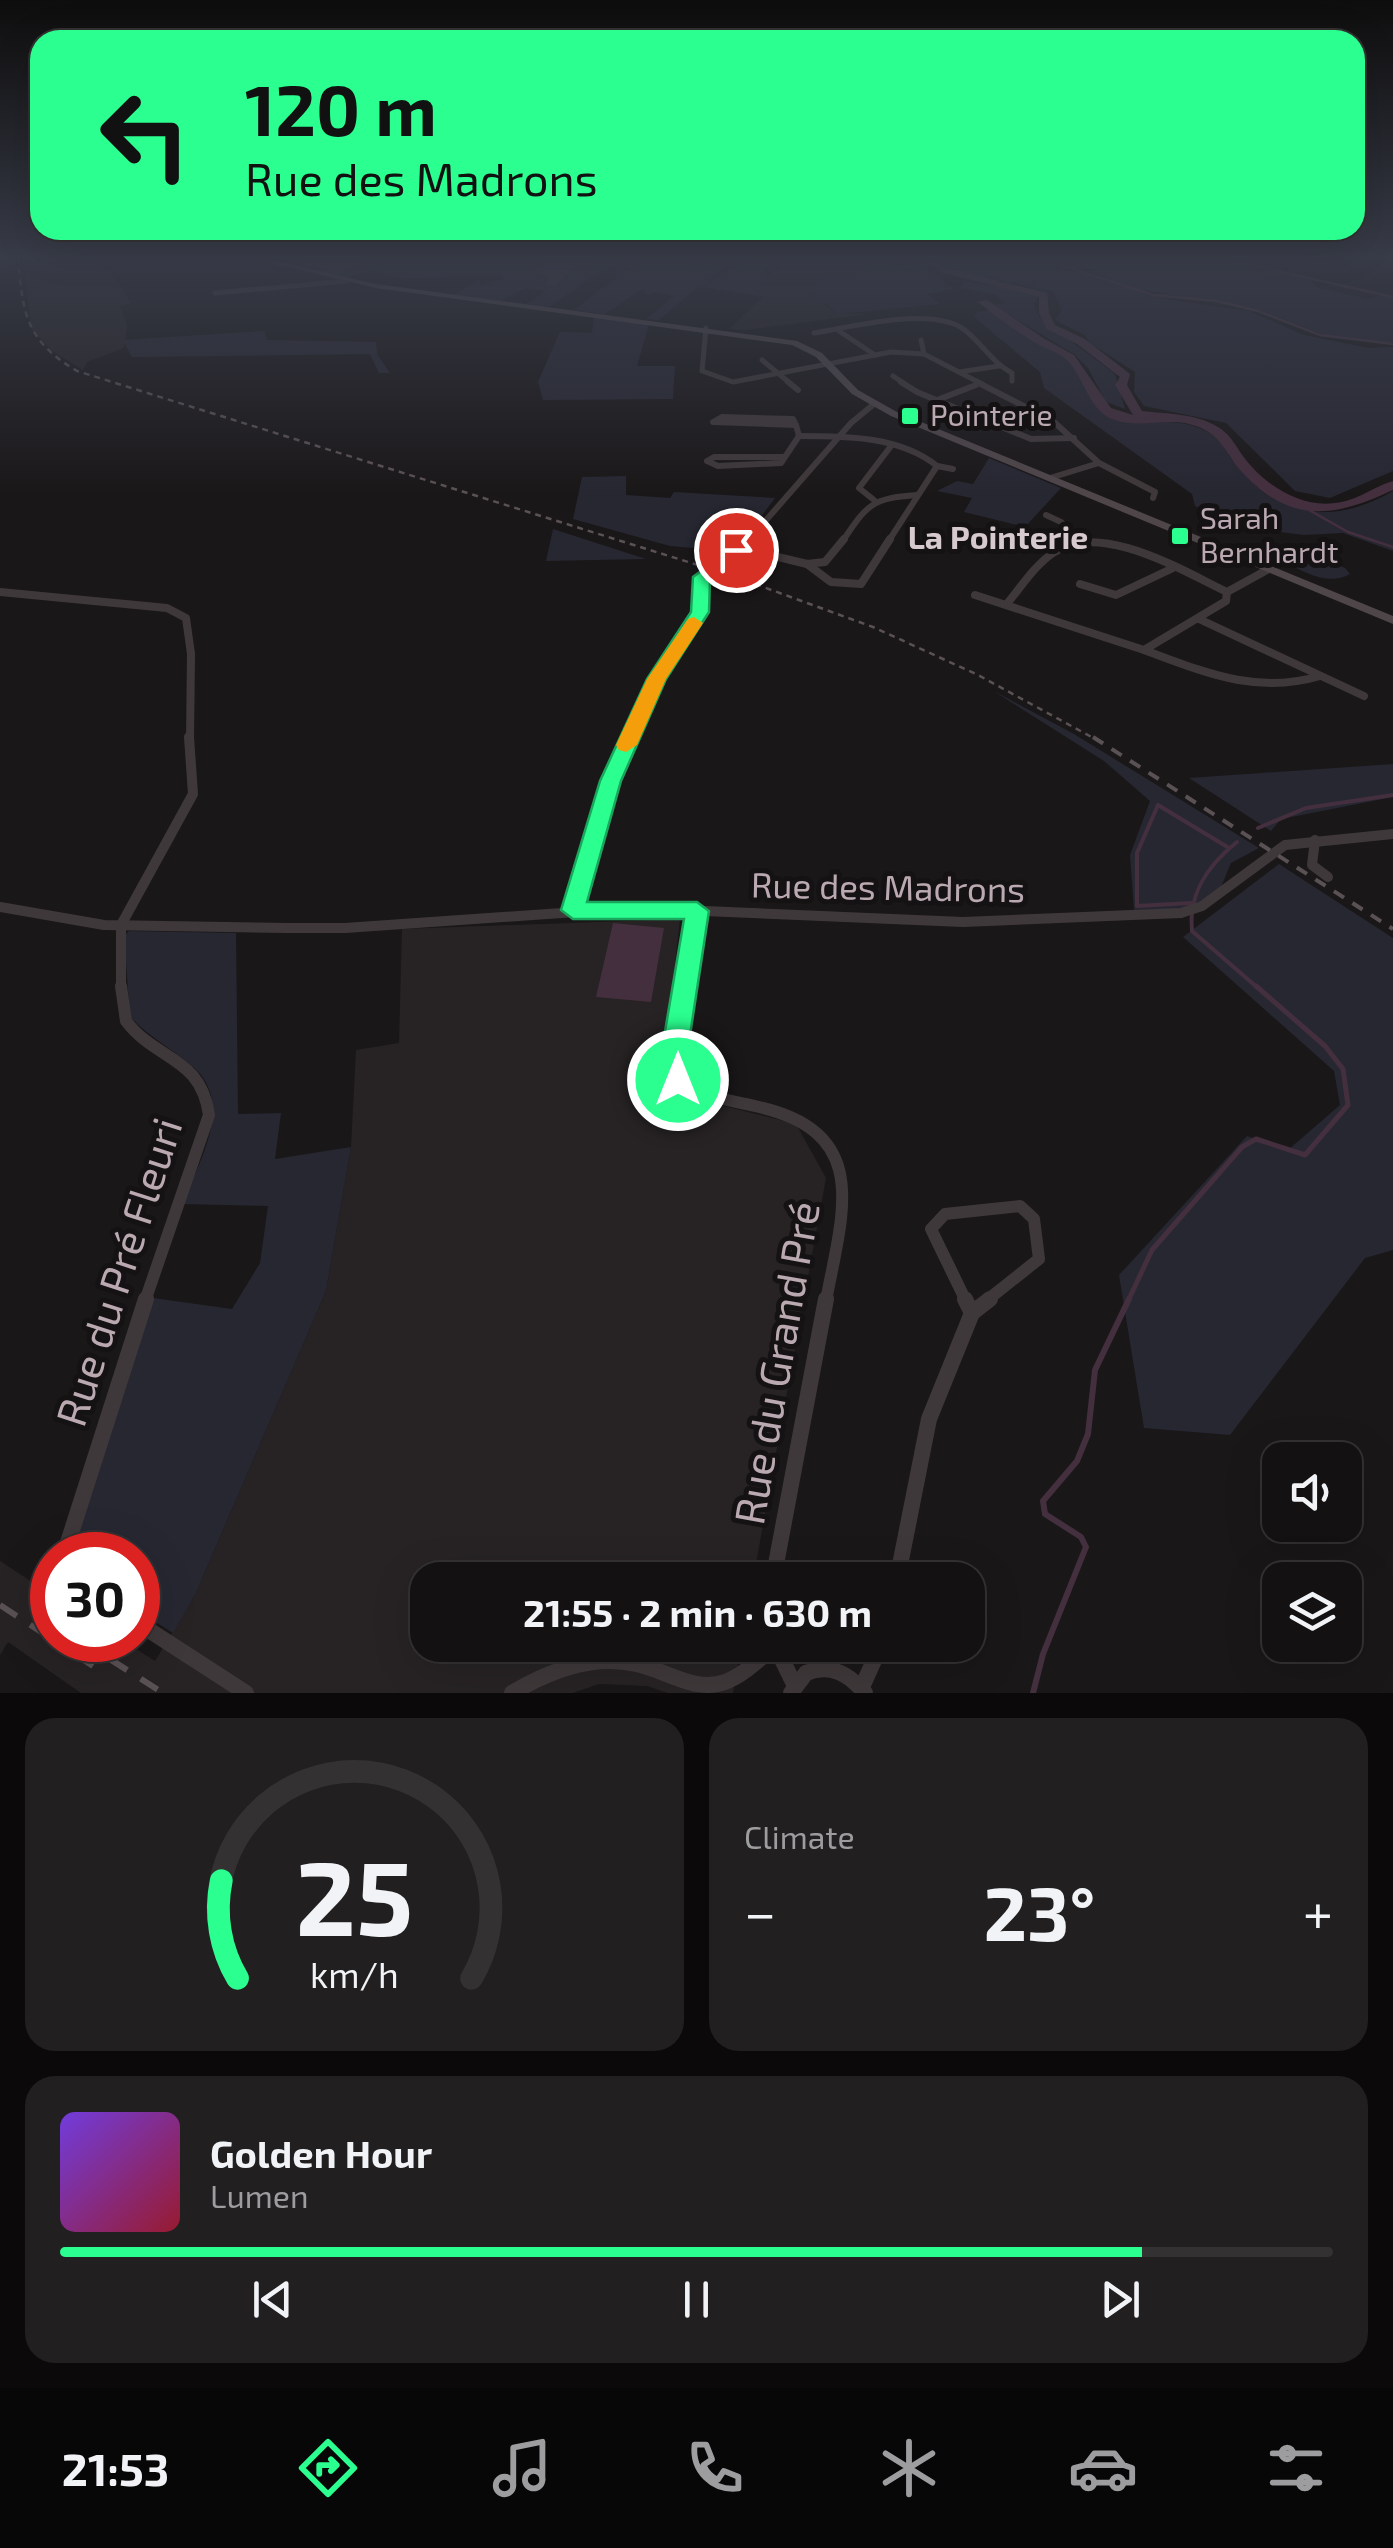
<!DOCTYPE html>
<meta charset="utf-8">
<style>
:root{--surface:#141112;--page:#211f20;--text:#f1f3f6;--muted:#9d9d9f;--line:#333132;--accent:#2aff8f}
body{margin:0;font-family:"Exo 2",sans-serif;background:var(--page);color:var(--text);height:100vh;display:flex;flex-direction:column;font-size:38px;white-space:nowrap}
*{box-sizing:border-box;margin:0}
p{font-size:32px;color:var(--muted)}
.icon{flex:none;width:55px;height:55px;fill:none;stroke:currentColor;stroke-width:2;stroke-linecap:round;stroke-linejoin:round}
.map{position:relative;height:1693px;overflow:hidden}
.panel{display:flex;flex-direction:column;gap:25px;padding:25px;background:#0b090a;flex:1}
.panel>*{flex:none}
.hud{position:absolute;left:30px;top:30px;width:1335px;height:210px;border-radius:30px;box-shadow:0 10px 40px #0002,0 0 0 2px var(--line);background:#2aff8f;color:#111;overflow:hidden}
.fabs{position:absolute;left:1262px;top:1442px;display:grid;gap:20px}
.fabs a{display:grid;place-items:center;width:100px;height:100px;border-radius:20px;background:var(--surface);box-shadow:0 10px 40px #0002,0 0 0 2px var(--line);font-size:50px}
.speed{position:absolute;left:30px;top:1532px;display:flex;gap:20px;font-size:50px;font-weight:700;text-align:center}
.speed>*{display:grid;place-content:center;width:130px;height:130px;border-radius:50%;background:var(--surface);box-shadow:0 10px 40px #0002,0 0 0 2px var(--line);line-height:1}
.speed .limit{border:15px solid #d22;background:#fff;color:#111}
.pin{position:absolute;display:grid;place-items:center;width:85px;height:85px;color:#fff;margin:-42px;border:5px solid #fff;border-radius:50%;box-shadow:0 2px 10px #0007}
.me{position:absolute;width:110px;margin:-55px;rotate:0deg;stroke-linejoin:round;filter:drop-shadow(0 0 8px #0008)}
.turn{display:flex;align-items:center;gap:35px;height:210px;padding:0 50px;font-size:45px}
.turn .icon{width:130px;height:130px;stroke-width:2.5}
.turn b{display:block;font-size:70px;line-height:85px}
.big{font-size:75px;font-weight:700;line-height:1.1}
.panel .widget{flex:1;display:flex;flex-direction:column;justify-content:center;gap:15px;min-width:0;padding:0 35px;border-radius:30px;background:var(--page)}
.panel .dial{align-items:center;gap:0}
.dial svg{height:260px;overflow:visible;fill:none;stroke:var(--line);stroke-width:7;stroke-linecap:round;text-anchor:middle}
.dial text{fill:var(--text);stroke:none}
.song{display:flex;align-items:center;gap:30px}
.cover{width:120px;height:120px;border-radius:15px;background:linear-gradient(135deg,hsl(260 70% 55%),hsl(350 70% 35%))}
.played{height:10px;border-radius:5px;background:linear-gradient(90deg,var(--accent) 85%,var(--line) 85%)}
.keys{display:flex;justify-content:space-around;direction:ltr}
.heat{display:flex;justify-content:space-between;align-items:center;font-size:55px;direction:ltr}
.panel .tiles{flex:1;display:grid;gap:25px;grid-template-columns:1fr 1fr}
.widget:last-child{grid-column:span 2}
.trip{position:absolute;left:410px;top:1562px;width:575px;height:100px;border-radius:30px;background:var(--surface);box-shadow:0 10px 40px #0002,0 0 0 2px var(--line);font-weight:700;line-height:100px;text-align:center}
.tab-bar{display:flex;height:160px;justify-content:space-around;align-items:center;background:#080707;color:var(--muted)}
.tab-bar .icon{width:70px;height:70px}
.tab-bar .current{color:var(--accent)}
.tab-bar b{font-size:45px;color:var(--text)}
.map>svg:first-child{display:block}
.built{fill:#272324}
.green{fill:#272732}
.water{fill:#442f3e}
.lines{fill:none;stroke-linecap:round;stroke-linejoin:round}
.stream-far3{stroke:#442f3e;stroke-width:2.5}
.stream-far2{stroke:#442f3e;stroke-width:4}
.stream-far1{stroke:#442f3e;stroke-width:5}
.stream{stroke:#442f3e;stroke-width:6}
.river{fill:#442f3e;fill-rule:evenodd}
.minor-far5{stroke:#3f383a;stroke-width:5}
.minor-far4{stroke:#3f383a;stroke-width:6}
.minor-far3{stroke:#3f383a;stroke-width:8}
.minor-far2{stroke:#3f383a;stroke-width:10}
.minor-far1{stroke:#3f383a;stroke-width:12}
.minor{stroke:#3f383a;stroke-width:16}
.secondary{fill:#4f464a;fill-rule:evenodd}
.rail-far2{stroke:#5a5155;stroke-width:2.5;stroke-dasharray:6 5;stroke-linecap:butt}
.rail-far1{stroke:#5a5155;stroke-width:4;stroke-dasharray:12 10;stroke-linecap:butt}
.rail{stroke:#5a5155;stroke-width:6;stroke-dasharray:20 16;stroke-linecap:butt}
.minor-bridge{stroke:#3f383a;stroke-width:8}
.route{fill:#2aff8f;stroke:#1ba65d;stroke-width:2.5}
.slow{fill:#f59e0b}
.poi-dot{fill:#2aff8f;stroke:#151213;stroke-width:4}
.labels{text-anchor:middle;stroke-width:10;stroke-linejoin:round;paint-order:stroke}
.far-poi-label{font-size:30px;fill:#baa9b1;stroke:#151213;text-anchor:start}
.far-neighbourhood-label{font-size:32px;font-weight:bold;fill:#d6cacf;stroke:#151213}
.street-label{font-size:35px;fill:#baa9b1;stroke:#151213}
.near-street-label{font-size:42px;fill:#baa9b1;stroke:#151213}
</style>
<div class="map">
<svg width="1393" height="1693" viewBox="0 0 1393 1693">
<rect width="100%" height="100%" fill="#1a1718"/>
<g class="built">
<path d="M 29,257 L 92,257 L 101,270 L 109,269 L 131,303 L 120,306 L 127,326 L 124,348 L 87,362 L 83,370 L 52,351 L 31,329 L 24,262 Z"/>
<path d="M 797,257 L 870,257 L 900,268 L 864,264 L 852,275 L 809,291 L 817,293 L 823,304 L 838,314 L 869,314 L 745,330 L 729,329 L 763,297 L 753,295 Z"/>
<path d="M 680,919 L 663,1071 L 675,1094 L 796,1124 L 826,1178 L 753,1580 L 428,1580 L 428,1645 L 741,1645 L 733,1693 L 668,1693 L 647,1686 L 599,1684 L 573,1693 L 81,1693 L 8,1642 L 0,1655 L 0,1561 L 52,1595 L 52,1640 L 122,1640 L 155,1661 L 195,1595 L 326,1291 L 351,1147 L 356,1050 L 399,1043 L 402,929 Z"/>
</g>
<g class="green">
<path d="M 259,257 L 337,273 L 380,257 L 552,263 L 548,277 L 530,287 L 549,278 L 545,283 L 554,287 C 571,267 604,252 628,260 L 601,271 L 549,307 L 527,304 L 546,291 L 525,288 L 501,301 L 454,295 L 479,279 L 480,285 L 503,279 L 499,274 L 401,279 L 375,270 L 340,278 L 360,268 L 337,277 Z"/>
<path d="M 643,257 L 690,257 L 686,262 L 697,265 L 708,257 L 733,257 L 705,284 L 752,257 L 779,257 L 763,270 L 768,278 L 791,257 L 797,257 L 753,295 L 699,286 L 659,320 L 646,319 L 674,296 L 656,292 L 648,295 L 642,289 L 605,314 L 574,310 Z"/>
<path d="M 927,257 L 1207,257 L 1278,269 L 1307,278 L 1319,288 L 1368,299 L 1383,295 L 1393,297 L 1393,343 L 1330,337 L 1261,310 L 1133,288 L 1091,272 L 1097,269 L 1065,269 L 1101,277 L 1151,297 L 1249,311 L 1304,335 L 1368,348 L 1393,347 L 1393,471 L 1330,498 L 1295,491 L 1226,423 L 1144,406 L 1134,392 L 1135,372 L 1090,343 L 1085,335 L 1055,320 L 1062,310 L 1053,291 L 956,272 L 940,261 L 945,259 Z"/>
<path d="M 915,263 L 955,289 L 927,294 L 940,304 L 838,314 L 827,304 L 812,304 L 817,293 L 808,290 L 826,276 L 852,275 L 864,264 L 899,268 Z"/>
<path d="M 965,281 L 1039,294 L 1034,305 L 1040,318 L 1115,374 L 1125,409 L 1106,402 L 1088,368 L 1074,354 L 993,305 L 1006,303 L 994,294 L 961,288 Z"/>
<path d="M 992,310 C 1015,328 1058,344 1074,367 C 1086,384 1089,405 1109,415 C 1137,429 1170,413 1206,431 C 1223,439 1225,452 1236,464 C 1284,517 1332,526 1393,491 L 1393,551 L 1343,533 L 1304,535 L 1239,527 L 1195,506 L 1192,494 L 1044,388 L 1040,372 L 974,317 L 977,312 Z"/>
<path d="M 594,317 L 649,324 L 637,366 L 675,366 L 673,399 L 543,400 L 538,382 L 558,336 L 560,332 L 592,333 Z"/>
<path d="M 264,331 L 267,340 L 376,342 L 377,354 L 390,373 L 379,373 L 370,354 L 132,357 L 123,340 Z"/>
<path d="M 989,458 L 1061,488 L 1025,527 L 964,512 L 972,498 L 937,491 L 957,481 L 973,484 Z"/>
<path d="M 626,476 L 626,495 L 670,498 L 674,492 L 775,498 L 751,530 L 727,551 L 670,546 L 573,519 L 582,477 Z"/>
<path d="M 553,529 L 646,559 L 546,561 Z"/>
<path d="M 1288,548 L 1303,550 L 1345,568 L 1350,574 C 1325,588 1298,568 1275,557 L 1275,553 Z"/>
<path d="M 992,690 L 1074,734 L 1259,848 L 1231,863 L 1221,887 L 1206,899 L 1183,909 L 1134,910 L 1130,855 L 1150,801 L 1104,761 Z"/>
<path d="M 1393,764 L 1393,797 L 1281,819 L 1271,831 L 1189,778 Z"/>
<path d="M 1279,864 L 1393,938 L 1393,1250 L 1365,1258 L 1230,1435 L 1144,1428 L 1119,1275 L 1247,1136 L 1288,1150 L 1340,1105 L 1334,1071 L 1183,937 Z"/>
<path d="M 129,931 L 236,933 L 238,1114 L 281,1113 L 275,1159 L 351,1147 L 326,1291 L 195,1595 L 173,1633 L 138,1611 L 138,1555 L 75,1555 L 73,1548 L 153,1298 L 232,1309 L 260,1263 L 268,1206 L 182,1204 C 199,1162 236,1102 192,1066 C 172,1049 148,1036 130,1017 L 124,936 Z"/>
</g>
<g class="water">
<path d="M 271,257 L 380,257 L 337,273 Z"/>
<path d="M 613,257 L 574,268 L 554,287 L 545,285 L 549,278 L 528,287 L 548,277 L 531,270 L 547,263 L 411,258 Z"/>
<path d="M 613,923 L 664,928 L 651,1002 L 596,997 Z"/>
</g>
<g class="lines">
<g class="stream-far3">
<path d="M 965,257 L 986,257"/>
<path d="M 1036,257 L 1153,295 L 1216,301 L 1258,311 L 1320,335 L 1393,344"/>
<path d="M 1215,257 L 1393,297"/>
<path d="M 1302,506 L 1348,532 L 1393,547"/>
</g>
<g class="stream-far2">
<path d="M 1258,828 L 1306,808 L 1393,795"/>
<path d="M 1237,842 C 1208,865 1188,893 1192,931 L 1259,989"/>
<path d="M 1191,903 L 1137,906 L 1137,853 L 1158,805 L 1229,848"/>
</g>
<path class="stream-far1" d="M 1128,1301 L 1152,1250 L 1242,1147 L 1256,1139 L 1305,1155 L 1348,1105 L 1343,1069 L 1325,1046 L 1256,986"/>
<path class="stream" d="M 1033,1693 L 1043,1654 L 1086,1547 L 1081,1537 L 1045,1514 L 1043,1501 L 1077,1461 L 1088,1434 L 1095,1370 L 1129,1299"/>
<path class="river" d="M 912,257 L 923,257 L 950,269 L 1047,293 L 1049,313 L 1055,325 L 1085,339 L 1130,374 L 1127,385 L 1142,411 C 1167,414 1195,413 1218,427 C 1230,434 1235,445 1243,456 C 1263,484 1300,508 1335,503 C 1357,501 1373,487 1393,481 L 1393,490 C 1333,518 1290,525 1240,470 C 1228,456 1222,439 1205,430 C 1173,413 1145,430 1115,420 C 1089,412 1085,379 1068,361 C 1059,352 1045,349 1034,342 C 1016,331 995,316 978,302 L 987,300 L 1043,338 L 1074,355 L 1111,408 L 1133,415 L 1115,385 L 1120,377 L 1077,344 L 1047,329 L 1039,313 L 1039,297 L 944,273 Z"/>
<g class="minor-far5">
<path d="M 215,293 L 348,281"/>
<path d="M 706,328 L 702,371 L 733,382 L 891,352 L 924,354 L 982,384"/>
<path d="M 839,331 L 875,355"/>
<path d="M 814,333 C 853,327 934,305 966,331 C 983,345 993,363 1012,373 L 1012,381"/>
<path d="M 921,340 L 924,354"/>
<path d="M 762,360 L 791,384"/>
<path d="M 959,372 L 999,366"/>
<path d="M 893,376 L 905,384"/>
</g>
<g class="minor-far4">
<path d="M 788,382 L 798,390"/>
<path d="M 901,382 L 917,392 L 1031,439 L 1074,438"/>
<path d="M 977,382 L 1053,421 L 1099,463 L 1155,492 L 1153,498"/>
<path d="M 937,400 L 976,385"/>
<path d="M 722,417 L 793,419 L 796,425 L 713,422 Z"/>
<path d="M 799,436 C 845,436 900,436 937,466 L 888,542"/>
<path d="M 784,457 L 714,457 L 707,461 L 718,466 L 781,463 L 799,436 L 796,425"/>
<path d="M 937,466 L 953,469"/>
<path d="M 1050,478 L 1099,463"/>
<path d="M 874,500 L 859,488 L 891,446"/>
<path d="M 1046,515 L 1061,522 L 1082,542"/>
<path d="M 747,542 L 851,423 L 874,404"/>
<path d="M 842,542 C 867,505 871,498 917,495"/>
</g>
<g class="minor-far3">
<path d="M 1079,539 L 1083,543"/>
<path d="M 741,548 L 807,564 L 825,562 L 844,539"/>
<path d="M 807,564 L 831,582 L 861,584 L 890,539"/>
<path d="M 714,566 L 749,539"/>
<path d="M 1080,584 L 1116,595 L 1173,568"/>
<path d="M 0,592 L 167,608 L 186,618 L 191,654 L 190,740"/>
<path d="M 975,595 L 1144,650 L 1226,601 L 1227,592 L 1267,570"/>
<path d="M 1006,605 C 1021,587 1034,566 1053,553 C 1100,520 1183,571 1227,592"/>
<path d="M 1199,619 L 1364,696"/>
<path d="M 1144,650 C 1204,672 1256,695 1320,676"/>
<path d="M 630,740 L 657,679 L 700,613 L 700,580 L 705,573"/>
</g>
<g class="minor-far2">
<path d="M 1315,840 L 1312,865 L 1328,877"/>
<path d="M 0,907 L 104,925 L 288,928 L 345,928 L 634,908 L 963,922 L 1181,913 L 1202,906 L 1285,845 L 1393,834"/>
<path d="M 573,910 L 611,781 L 631,737"/>
<path d="M 121,989 L 121,925 L 193,794 L 189,737"/>
<path d="M 685,989 L 697,911"/>
</g>
<g class="minor-far1">
<path d="M 121,986 L 126,1021 C 156,1061 201,1056 209,1115 L 145,1301"/>
<path d="M 685,986 L 674,1055 L 679,1079 C 704,1098 729,1100 759,1107 C 873,1133 842,1214 826,1301"/>
<path d="M 966,1301 L 931,1229 L 945,1214 L 1020,1206 L 1034,1219 L 1039,1259 L 986,1301"/>
</g>
<g class="minor">
<path d="M 965,1299 L 972,1313"/>
<path d="M 972,1313 L 990,1299"/>
<path d="M 64,1555 L 146,1299"/>
<path d="M 773,1580 L 826,1299"/>
<path d="M 897,1580 L 929,1419 L 972,1313"/>
<path d="M 138,1623 L 246,1693"/>
<path d="M 775,1645 L 794,1684"/>
<path d="M 862,1687 L 881,1645"/>
<path d="M 512,1693 C 549,1671 593,1654 636,1664 C 666,1670 694,1693 725,1682 C 744,1675 760,1658 775,1646"/>
<path d="M 791,1693 L 806,1673 C 830,1663 849,1674 865,1693"/>
</g>
<path class="secondary" d="M 246,257 L 259,257 L 376,284 L 797,341 L 822,353 L 858,390 L 897,412 L 1393,616 L 1393,624 L 891,416 L 852,394 L 816,357 L 792,345 L 376,288 Z"/>
<path class="rail-far2" d="M 18,257 C 23,314 25,340 77,371 L 733,576 L 873,627 L 978,675 L 1097,740"/>
<path class="rail-far1" d="M 1093,737 L 1393,929"/>
<g class="rail">
<path d="M 0,1605 L 52,1639"/>
<path d="M 54,1640 L 93,1666"/>
<path d="M 80,1640 L 163,1693"/>
</g>
<path class="minor-bridge" d="M 705,573 L 714,566"/>
</g>
<linearGradient id="sky" x2="0" y2="1"><stop stop-color="#0e0d0d"/><stop offset="0.52" stop-color="#383c48"/><stop offset="1" stop-color="#383c48" stop-opacity="0"/></linearGradient>
<rect width="1393" height="494" fill="url(#sky)"/>
<path class="route" d="M 736,545 L 744,550 L 710,579 L 709,612 L 666,679 L 621,781 L 587,902 L 697,902 L 709,911 L 687,1055 L 686,1067 L 691,1080 L 687,1088 L 678,1091 L 668,1088 L 659,1067 L 684,919 L 573,919 L 561,910 L 600,781 L 647,679 L 691,612 L 693,577 Z"/>
<path class="slow" d="M 694,617 L 703,623 L 666,679 L 637,745 L 626,752 L 619,750 L 616,745 L 647,679 L 688,619 Z"/>
<g class="poi-dot">
<rect x="900" y="406" width="20" height="20" rx="5"/>
<rect x="1170" y="526" width="20" height="20" rx="5"/>
</g>
<g class="labels">
<g class="far-poi-label">
<text x="930" y="426">Pointerie</text>
<text x="1200" y="529">Sarah<tspan x="1200" dy="34">Bernhardt</tspan></text>
</g>
<g class="far-neighbourhood-label">
<text x="998" y="549">La Pointerie</text>
</g>
<g class="street-label">
<text transform="translate(888 888) rotate(1)" y="12">Rue des Madrons</text>
</g>
<g class="near-street-label">
<text transform="translate(119 1272) rotate(-72)" y="15">Rue du Pré Fleuri</text>
<text transform="translate(777 1363) rotate(-80)" y="15">Rue du Grand Pré</text>
</g>
</g>
</svg>
<div class="fabs">
<a><svg class="icon" aria-label="sound" viewBox="0 0 24 24"><path d="M4 9h4l5-4v14l-5-4H4zM17 9q2 3 0 6"/></svg></a>
<a><svg class="icon" aria-label="layers" viewBox="0 0 24 24"><path d="M12 4l9 5-9 5-9-5zM3 14l9 5 9-5"/></svg></a>
</div>
<div class="speed"><div class="limit">30</div></div>
<div class="pin" style="left:736px;top:550px;background:#d93025"><svg class="icon" aria-label="arrive" viewBox="0 0 24 24"><path d="M6 21V4h12l-3 4 3 4H6"/></svg></div>
<svg class="me" style="left:678px;top:1080px" viewBox="-20 -20 40 40"><circle r="17" fill="#2aff8f" stroke="#fff" stroke-width="3"/><path d="M0-11L8 9 0 5-8 9z" fill="#fff"/></svg>
<div class="trip">21:55 · 2 min · 630 m</div>
<div class="hud">
<div class="turn"><svg class="icon" aria-label="left" viewBox="0 0 24 24"><path d="M17 20v-9H6M10 6l-5 5 5 5"/></svg><div><b>120 m</b>Rue des Madrons</div></div>
</div>
</div>
<section class="panel">
<div class="tiles">
<div class="widget dial"><svg viewBox="0 0 100 80">
<path d="M14 69A42 42 0 1 1 86 69"/>
<path d="M14 69A42 42 0 0 1 9 39" stroke="#2aff8f"/>
<text x="50" y="56" font-size="32" font-weight="700">25</text>
<text x="50" y="72" font-size="11">km/h</text>
</svg></div>
<div class="widget"><p>Climate</p>
<div class="heat"><a>−</a><b class="big">23°</b><a>+</a></div>
</div>
<div class="widget">
<div class="song"><i class="cover"></i><div><b>Golden Hour</b><p>Lumen</p></div></div>
<div class="played"></div>
<div class="keys"><svg class="icon" aria-label="previous" viewBox="0 0 24 24"><path d="M18 5L8 12l10 7zM5 5v14"/></svg><svg class="icon" aria-label="pause" viewBox="0 0 24 24"><path d="M8 5v14M16 5v14"/></svg><svg class="icon" aria-label="next" viewBox="0 0 24 24"><path d="M6 5l10 7-10 7zM19 5v14"/></svg></div>
</div>
</div>
</section>
<nav class="tab-bar">
<b>21:53</b>
<svg class="icon current" aria-label="directions" viewBox="0 0 24 24"><path d="M12 3l9 9-9 9-9-9zM9 14v-3h6M13 9l2 2-2 2"/></svg>
<svg class="icon" aria-label="music" viewBox="0 0 24 24"><path d="M9 18V5l10-2v13"/><circle cx="6" cy="18" r="3"/><circle cx="16" cy="16" r="3"/></svg>
<svg class="icon" aria-label="phone" viewBox="0 0 24 24"><path d="M5 4h4l2 5-3 2q2 4 5 5l2-3 5 2v4C11 20 4 13 5 4z"/></svg>
<svg class="icon" aria-label="climate" viewBox="0 0 24 24"><path d="M12 3v18M4 7l16 10M4 17L20 7"/></svg>
<svg class="icon" aria-label="car" viewBox="0 0 24 24"><path d="M5 17H2v-5l4-1 3-4h7l3 4 3 1v5h-3M9 17h6M6 11h13"/><circle cx="7" cy="17" r="2"/><circle cx="17" cy="17" r="2"/></svg>
<svg class="icon" aria-label="filters" viewBox="0 0 24 24"><path d="M4 7h16M4 17h16"/><circle cx="9" cy="7" r="2"/><circle cx="15" cy="17" r="2"/></svg>
</nav>
